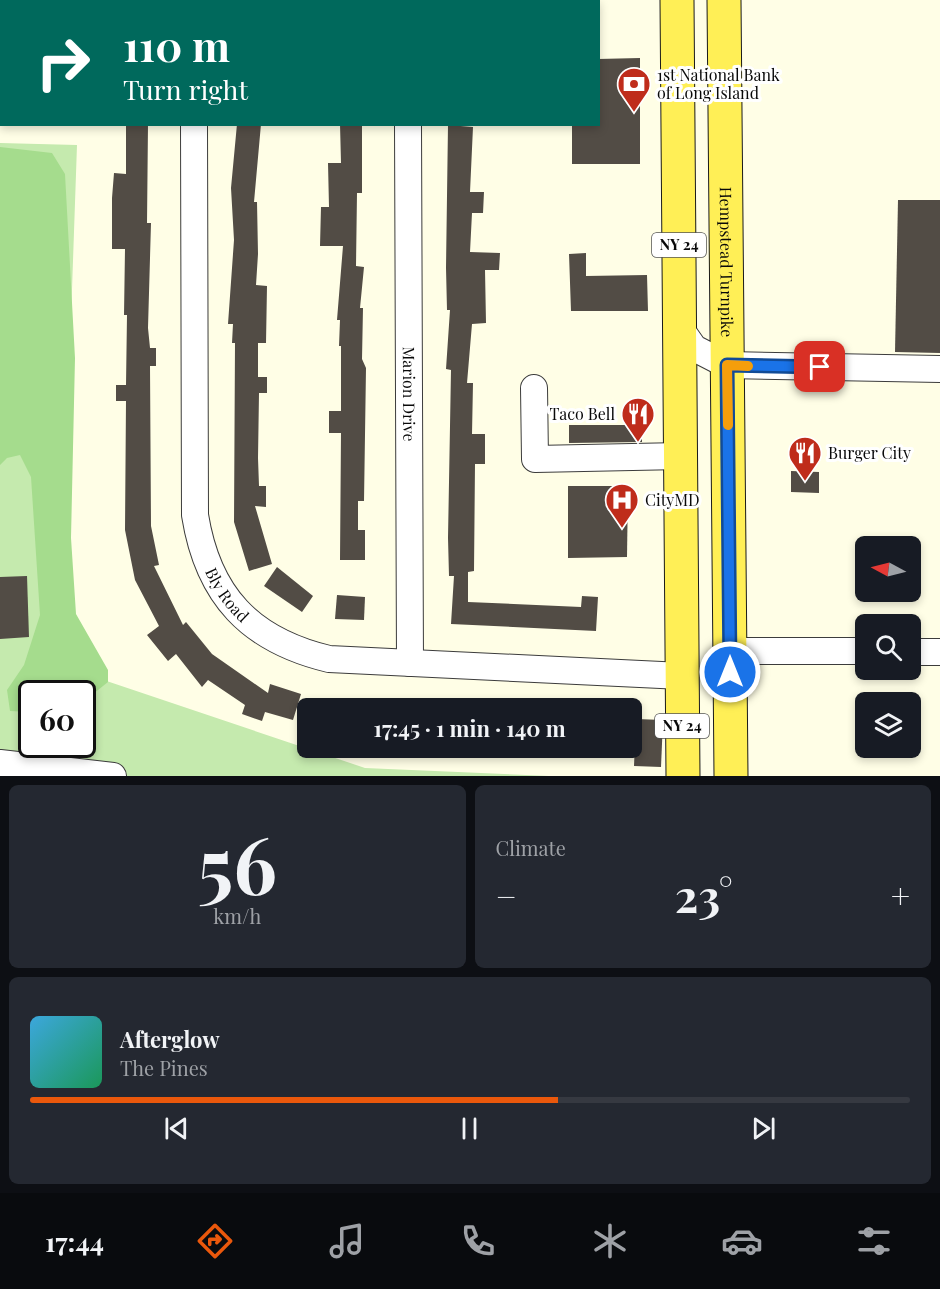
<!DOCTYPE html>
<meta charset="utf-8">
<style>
:root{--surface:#171b24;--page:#242831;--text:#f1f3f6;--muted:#9ea1a6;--line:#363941;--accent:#ea580c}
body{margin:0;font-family:"Playfair Display",serif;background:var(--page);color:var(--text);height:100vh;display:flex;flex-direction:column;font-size:22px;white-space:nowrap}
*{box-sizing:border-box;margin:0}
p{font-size:20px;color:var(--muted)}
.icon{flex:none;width:33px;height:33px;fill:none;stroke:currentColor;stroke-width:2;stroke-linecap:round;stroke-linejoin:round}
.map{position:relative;height:776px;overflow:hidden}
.drawer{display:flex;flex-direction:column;gap:9px;padding:9px;background:#0d0f14;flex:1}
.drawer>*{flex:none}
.guide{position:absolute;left:0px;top:0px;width:600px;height:126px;box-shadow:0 3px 9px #0003;background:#00695c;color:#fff;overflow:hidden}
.needle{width:39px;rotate:277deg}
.buttons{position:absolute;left:855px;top:536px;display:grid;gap:12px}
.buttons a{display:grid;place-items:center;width:66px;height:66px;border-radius:9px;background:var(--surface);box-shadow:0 3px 9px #0003;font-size:30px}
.speed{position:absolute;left:18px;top:680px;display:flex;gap:12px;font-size:30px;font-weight:700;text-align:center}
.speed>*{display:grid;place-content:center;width:78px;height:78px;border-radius:50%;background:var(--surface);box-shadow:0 3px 9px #0003;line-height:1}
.speed .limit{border:3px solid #111;border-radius:9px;background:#fff;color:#111}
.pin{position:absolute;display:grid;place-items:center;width:51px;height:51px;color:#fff;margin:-26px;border-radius:12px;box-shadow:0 3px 9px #0006}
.me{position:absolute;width:66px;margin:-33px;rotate:0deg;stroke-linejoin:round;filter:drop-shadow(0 0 4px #0008)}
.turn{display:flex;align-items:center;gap:21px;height:126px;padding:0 24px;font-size:27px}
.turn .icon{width:78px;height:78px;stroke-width:2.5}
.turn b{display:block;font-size:42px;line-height:51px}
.big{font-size:45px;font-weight:700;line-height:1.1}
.drawer .widget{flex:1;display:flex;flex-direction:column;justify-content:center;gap:9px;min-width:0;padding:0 21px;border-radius:9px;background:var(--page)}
.drawer .dial{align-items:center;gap:0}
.dial b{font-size:78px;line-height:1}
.song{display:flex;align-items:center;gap:18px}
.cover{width:72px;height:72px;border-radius:9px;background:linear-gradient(135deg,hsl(200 70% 55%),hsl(150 70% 35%))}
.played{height:6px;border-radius:3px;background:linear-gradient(90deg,var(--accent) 60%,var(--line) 60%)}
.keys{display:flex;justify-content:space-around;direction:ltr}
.heat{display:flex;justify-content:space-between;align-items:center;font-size:33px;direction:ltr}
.drawer .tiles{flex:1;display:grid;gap:9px;grid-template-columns:1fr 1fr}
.widget:last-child{grid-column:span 2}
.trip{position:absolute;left:297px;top:698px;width:345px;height:60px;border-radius:9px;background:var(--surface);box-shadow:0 3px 9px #0003;font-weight:700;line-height:60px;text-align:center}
.tab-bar{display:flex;height:96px;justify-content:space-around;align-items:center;background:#090b0e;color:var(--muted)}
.tab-bar .icon{width:42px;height:42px}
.tab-bar .on{color:var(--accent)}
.tab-bar b{font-size:27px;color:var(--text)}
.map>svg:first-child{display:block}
.green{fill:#c5eaae;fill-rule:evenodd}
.forest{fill:#a5dc8d}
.building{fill:#524c45}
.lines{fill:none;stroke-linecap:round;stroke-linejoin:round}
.minor-casing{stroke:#3c3c3c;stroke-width:28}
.major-casing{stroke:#1a1a1a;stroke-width:35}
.minor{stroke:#fff;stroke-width:26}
.major{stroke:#ffef56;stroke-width:33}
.route-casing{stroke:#114b97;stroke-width:15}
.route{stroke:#1a73e8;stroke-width:10}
.slow{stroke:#f59e0b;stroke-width:10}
.labels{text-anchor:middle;stroke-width:6;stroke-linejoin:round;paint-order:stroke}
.shield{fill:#fff;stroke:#535353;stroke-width:1.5}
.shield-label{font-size:15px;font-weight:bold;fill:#090909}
.poi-label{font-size:16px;fill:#090909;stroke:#fff;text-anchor:start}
.street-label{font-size:16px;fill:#090909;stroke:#fff}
</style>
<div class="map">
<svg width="940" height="776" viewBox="0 0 940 776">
<rect width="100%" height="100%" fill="#fffee6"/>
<path class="green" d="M 0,143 L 77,145 L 59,665 L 365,768 L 549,776 L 0,776 ZM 32,693 L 82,693 L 82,744 L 32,744 Z"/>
<path class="forest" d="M 0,147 L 52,153 L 65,174 L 75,358 L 71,538 L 76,614 L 108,670 L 108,682 L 83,702 L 82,693 L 32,693 L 31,712 L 10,711 L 7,690 L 24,665 L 40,615 L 31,477 L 20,455 L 7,458 L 0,465 Z"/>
<g class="building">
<path d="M 640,58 L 640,164 L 572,164 L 572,124 L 598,124 L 598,59 Z"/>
<path d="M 126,124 L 148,124 L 147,223 L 151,223 L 148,328 L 150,348 L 156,348 L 156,366 L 150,366 L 151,526 L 159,565 L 154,566 L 183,625 L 186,622 L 212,654 L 268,693 L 270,684 L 301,694 L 293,720 L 265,712 L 262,721 L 242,714 L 245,705 L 208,680 L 202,687 L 176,654 L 168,661 L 147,635 L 159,626 L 135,580 L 125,530 L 126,401 L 116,401 L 116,385 L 126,385 L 127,315 L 124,315 L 125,249 L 112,249 L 112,198 L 114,173 L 126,174 Z"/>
<path d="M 237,124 L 261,124 L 254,202 L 257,202 L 258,254 L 256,285 L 267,286 L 266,343 L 258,343 L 258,377 L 267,377 L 267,393 L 259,393 L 258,458 L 259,486 L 266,486 L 266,507 L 255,506 L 272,564 L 249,571 L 234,522 L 235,343 L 232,343 L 233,324 L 228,324 L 234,240 L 231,188 Z"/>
<path d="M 340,124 L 362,124 L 362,193 L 357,193 L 356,266 L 364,267 L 360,308 L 363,308 L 362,359 L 366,368 L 364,501 L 358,501 L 358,530 L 365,530 L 365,560 L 340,560 L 341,433 L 329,433 L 329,411 L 341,411 L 341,346 L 339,346 L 340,320 L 337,320 L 343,246 L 320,246 L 321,207 L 329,207 L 328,163 L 341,163 Z"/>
<path d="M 448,125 L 473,127 L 470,192 L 484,192 L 483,213 L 472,213 L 470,252 L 500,253 L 499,270 L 485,270 L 486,323 L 472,324 L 467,383 L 473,383 L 472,434 L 485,434 L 485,464 L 475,464 L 474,571 L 468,572 L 468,602 L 581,607 L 582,596 L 598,597 L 596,631 L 451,624 L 454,576 L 449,576 L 448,538 L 451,370 L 446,369 L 450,310 L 447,310 L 446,268 Z"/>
<path d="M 898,200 L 940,200 L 940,353 L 895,352 Z"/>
<path d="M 586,253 L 586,276 L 647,275 L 648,311 L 571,311 L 569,254 Z"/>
<path d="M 569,425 L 642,425 L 642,442 L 569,443 Z"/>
<path d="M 791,471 L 819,472 L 819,493 L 791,492 Z"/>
<path d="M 568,486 L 628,486 L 627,557 L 568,558 Z"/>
<path d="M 277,567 L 313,596 L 302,612 L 264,586 Z"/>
<path d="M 27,576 L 29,637 L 0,639 L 0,577 Z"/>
<path d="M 337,595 L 365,597 L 364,620 L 335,619 Z"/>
<path d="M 636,719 L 663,720 L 661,767 L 634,766 Z"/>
</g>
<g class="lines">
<g class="minor-casing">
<g id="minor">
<path d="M 194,0 L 194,2"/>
<path d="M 408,0 L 408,2"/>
<path d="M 0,27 L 2,27"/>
<path id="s1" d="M 194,124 L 195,515 C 208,596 250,640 329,659 L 682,676"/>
<path id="s2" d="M 408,124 L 410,663"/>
<path d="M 680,328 L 694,348 L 727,365 L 940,369"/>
<path d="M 534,388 L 535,459 L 681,456"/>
<path d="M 729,651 L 866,651"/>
<path d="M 910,652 L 940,652"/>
<path d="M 0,763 L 113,776"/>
</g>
</g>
<g class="major-casing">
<g id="major">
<path d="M 677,0 L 683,776"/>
<path id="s3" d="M 724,0 L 731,776"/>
</g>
</g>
<use href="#minor" class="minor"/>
<use href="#major" class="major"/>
</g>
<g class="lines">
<g class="route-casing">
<path id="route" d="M 730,672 L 727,365 L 820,367"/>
</g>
<use href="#route" class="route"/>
<path class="slow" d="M 728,425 L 727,365 L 748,366"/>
</g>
<defs>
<g id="bank-pin" transform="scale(1.725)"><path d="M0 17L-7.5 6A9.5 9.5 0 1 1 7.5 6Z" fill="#bf2c1b" stroke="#fff"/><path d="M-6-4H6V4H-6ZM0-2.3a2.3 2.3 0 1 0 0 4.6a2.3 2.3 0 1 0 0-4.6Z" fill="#fff"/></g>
<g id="restaurant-pin" transform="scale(1.725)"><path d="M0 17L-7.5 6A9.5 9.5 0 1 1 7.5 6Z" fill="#bf2c1b" stroke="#fff"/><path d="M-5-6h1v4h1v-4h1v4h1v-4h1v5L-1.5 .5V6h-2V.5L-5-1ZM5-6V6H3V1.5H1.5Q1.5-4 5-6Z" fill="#fff"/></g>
<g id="hospital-pin" transform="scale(1.725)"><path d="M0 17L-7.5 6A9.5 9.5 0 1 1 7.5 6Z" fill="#bf2c1b" stroke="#fff"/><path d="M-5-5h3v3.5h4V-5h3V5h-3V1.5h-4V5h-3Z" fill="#fff"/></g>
</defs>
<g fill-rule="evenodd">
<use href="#bank-pin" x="634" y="84"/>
<use href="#restaurant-pin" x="638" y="414"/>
<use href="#restaurant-pin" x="805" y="453"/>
<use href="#hospital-pin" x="622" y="500"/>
</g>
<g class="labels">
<g class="shield">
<rect x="652" y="233" width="54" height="24" rx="4.5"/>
<rect x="655" y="714" width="54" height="24" rx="4.5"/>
</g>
<g class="shield-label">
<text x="679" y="250">NY 24</text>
<text x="682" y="731">NY 24</text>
</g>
<g class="poi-label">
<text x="657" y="81">1st National Bank<tspan x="657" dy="18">of Long Island</tspan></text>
<text x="615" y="420" text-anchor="end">Taco Bell</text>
<text x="828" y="459">Burger City</text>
<text x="645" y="506">CityMD</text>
</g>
<g class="street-label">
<text dy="6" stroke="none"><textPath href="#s3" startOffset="262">Hempstead Turnpike</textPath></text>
<text dy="6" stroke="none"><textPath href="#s2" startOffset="270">Marion Drive</textPath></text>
<text dy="6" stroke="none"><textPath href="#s1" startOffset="478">Bly Road</textPath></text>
</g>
</g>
</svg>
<div class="buttons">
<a><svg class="needle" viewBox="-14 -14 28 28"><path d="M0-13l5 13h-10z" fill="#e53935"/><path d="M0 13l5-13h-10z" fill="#9ea1a6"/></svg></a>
<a><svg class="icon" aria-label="search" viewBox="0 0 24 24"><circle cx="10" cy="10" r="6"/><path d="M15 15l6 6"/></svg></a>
<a><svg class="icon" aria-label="layers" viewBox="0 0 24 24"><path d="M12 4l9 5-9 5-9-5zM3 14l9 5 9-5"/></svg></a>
</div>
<div class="speed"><div class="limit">60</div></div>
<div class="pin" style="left:820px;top:367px;background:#d93025"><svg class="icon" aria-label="arrive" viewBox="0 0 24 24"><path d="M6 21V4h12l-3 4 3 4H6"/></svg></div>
<svg class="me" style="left:730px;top:672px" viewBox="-20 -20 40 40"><circle r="17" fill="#1a73e8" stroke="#fff" stroke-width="3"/><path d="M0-11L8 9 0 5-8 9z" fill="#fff"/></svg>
<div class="trip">17:45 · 1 min · 140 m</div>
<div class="guide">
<div class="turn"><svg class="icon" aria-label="right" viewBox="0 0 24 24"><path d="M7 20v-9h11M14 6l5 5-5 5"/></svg><div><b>110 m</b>Turn right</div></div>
</div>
</div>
<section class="drawer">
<div class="tiles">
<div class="widget dial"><b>56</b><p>km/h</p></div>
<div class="widget"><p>Climate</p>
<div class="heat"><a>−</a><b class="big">23°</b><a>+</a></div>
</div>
<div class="widget">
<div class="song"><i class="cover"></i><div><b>Afterglow</b><p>The Pines</p></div></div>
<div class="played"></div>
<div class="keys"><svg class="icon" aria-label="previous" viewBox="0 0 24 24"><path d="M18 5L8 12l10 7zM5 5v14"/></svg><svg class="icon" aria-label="pause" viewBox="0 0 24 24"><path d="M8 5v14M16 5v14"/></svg><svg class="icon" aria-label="next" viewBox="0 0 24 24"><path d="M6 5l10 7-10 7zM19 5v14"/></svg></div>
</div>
</div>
</section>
<nav class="tab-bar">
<b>17:44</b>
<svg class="icon on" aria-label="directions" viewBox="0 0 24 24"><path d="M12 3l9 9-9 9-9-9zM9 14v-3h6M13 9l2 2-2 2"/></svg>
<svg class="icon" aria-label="music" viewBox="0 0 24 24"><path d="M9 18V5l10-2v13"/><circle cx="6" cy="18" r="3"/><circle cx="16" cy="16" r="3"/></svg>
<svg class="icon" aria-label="phone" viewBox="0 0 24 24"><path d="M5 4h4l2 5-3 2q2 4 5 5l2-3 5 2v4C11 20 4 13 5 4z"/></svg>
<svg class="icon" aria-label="climate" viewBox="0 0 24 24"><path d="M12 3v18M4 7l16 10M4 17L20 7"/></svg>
<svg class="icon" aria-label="car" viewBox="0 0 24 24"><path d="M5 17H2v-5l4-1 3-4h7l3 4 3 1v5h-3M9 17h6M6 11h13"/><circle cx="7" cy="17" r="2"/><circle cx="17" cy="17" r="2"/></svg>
<svg class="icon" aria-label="filters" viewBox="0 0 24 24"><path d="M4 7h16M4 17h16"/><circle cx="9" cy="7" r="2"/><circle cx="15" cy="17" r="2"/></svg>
</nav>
